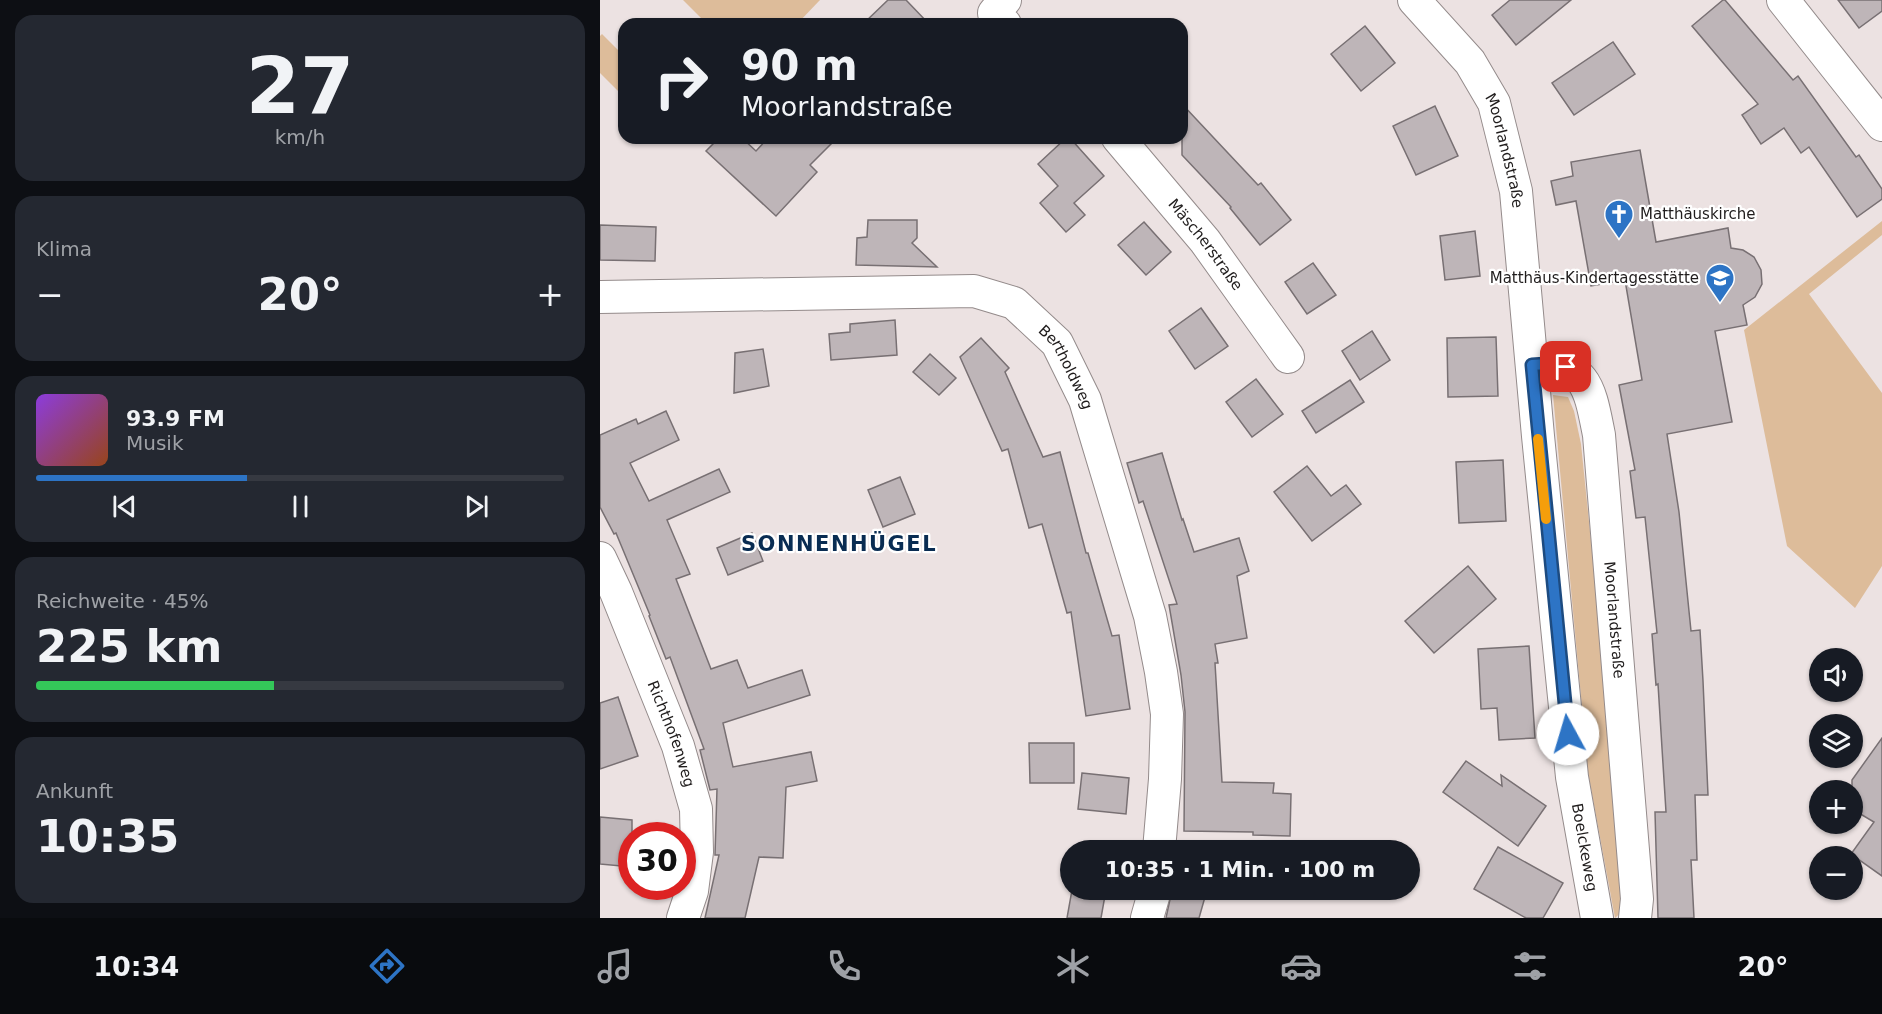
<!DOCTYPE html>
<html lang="de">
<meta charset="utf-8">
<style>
:root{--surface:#171b24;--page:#242831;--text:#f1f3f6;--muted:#9ea1a6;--line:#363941;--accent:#2d74c5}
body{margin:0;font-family:"DejaVu Sans",sans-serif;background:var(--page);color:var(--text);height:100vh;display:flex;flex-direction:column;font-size:22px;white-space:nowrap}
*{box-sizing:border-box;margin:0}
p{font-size:20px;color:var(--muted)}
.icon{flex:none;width:33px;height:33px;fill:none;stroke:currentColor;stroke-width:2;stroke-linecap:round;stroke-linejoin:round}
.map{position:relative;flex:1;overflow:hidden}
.sheet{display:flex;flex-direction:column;gap:15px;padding:15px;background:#0d0f14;width:600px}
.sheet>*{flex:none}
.top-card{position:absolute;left:18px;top:18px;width:570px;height:126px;border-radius:18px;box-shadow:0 2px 4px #0004;background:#171b24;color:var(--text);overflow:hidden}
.buttons{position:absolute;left:1209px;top:648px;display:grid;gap:12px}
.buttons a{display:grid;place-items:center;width:54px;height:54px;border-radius:50%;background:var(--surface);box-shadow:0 2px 4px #0004;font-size:30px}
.speed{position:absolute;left:18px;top:822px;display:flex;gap:12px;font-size:30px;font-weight:700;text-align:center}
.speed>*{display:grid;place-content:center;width:78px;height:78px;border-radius:50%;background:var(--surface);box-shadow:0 2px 4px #0004;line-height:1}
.speed .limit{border:9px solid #d22;background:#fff;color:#111}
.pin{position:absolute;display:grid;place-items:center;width:51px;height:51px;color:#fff;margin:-26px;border-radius:12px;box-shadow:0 3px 9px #0006}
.me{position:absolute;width:66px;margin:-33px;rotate:354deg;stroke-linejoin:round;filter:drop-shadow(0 0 4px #0008)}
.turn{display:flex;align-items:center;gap:21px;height:126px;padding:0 24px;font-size:27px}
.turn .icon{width:78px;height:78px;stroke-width:2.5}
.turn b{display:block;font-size:42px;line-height:51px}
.big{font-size:45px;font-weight:800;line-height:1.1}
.sheet .widget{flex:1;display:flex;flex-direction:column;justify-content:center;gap:9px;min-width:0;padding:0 21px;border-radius:18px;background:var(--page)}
.sheet .dial{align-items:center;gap:0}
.dial b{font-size:78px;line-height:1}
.song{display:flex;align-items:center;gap:18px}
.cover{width:72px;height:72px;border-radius:9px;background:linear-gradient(135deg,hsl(270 70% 55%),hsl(20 70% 35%))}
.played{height:6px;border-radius:3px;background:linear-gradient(90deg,var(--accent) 40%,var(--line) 40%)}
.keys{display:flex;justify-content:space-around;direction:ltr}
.heat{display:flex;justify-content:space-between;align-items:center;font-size:33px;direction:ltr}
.charge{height:9px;border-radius:4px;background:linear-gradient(90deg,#34c759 45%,var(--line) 0)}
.trip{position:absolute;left:460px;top:840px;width:360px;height:60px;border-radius:30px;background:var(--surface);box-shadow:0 2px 4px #0004;font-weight:800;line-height:60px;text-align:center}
.tab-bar{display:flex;height:96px;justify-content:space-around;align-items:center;background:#090b0e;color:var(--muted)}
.tab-bar .icon{width:42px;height:42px}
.tab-bar .active{color:var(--accent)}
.tab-bar b{font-size:27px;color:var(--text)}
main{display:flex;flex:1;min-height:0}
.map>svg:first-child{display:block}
.green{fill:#ddbc9a}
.building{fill:#beb5b8;stroke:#787073;stroke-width:1.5}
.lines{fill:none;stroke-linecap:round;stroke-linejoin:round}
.street-casing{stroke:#948b8b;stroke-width:34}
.street{stroke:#fff;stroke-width:32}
.route-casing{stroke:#1d4b80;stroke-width:15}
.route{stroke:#2d74c5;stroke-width:10}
.slow{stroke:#f59e0b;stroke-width:10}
.labels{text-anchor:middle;stroke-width:4.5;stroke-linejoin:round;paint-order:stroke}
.street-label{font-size:15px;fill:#1f1c1c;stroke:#fff}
.poi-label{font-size:15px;fill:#1f1c1c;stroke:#fff;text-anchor:start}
.district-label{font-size:21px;font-weight:bold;letter-spacing:1.5px;fill:#092c52;stroke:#fff}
</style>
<main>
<section class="sheet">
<div class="widget dial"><b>27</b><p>km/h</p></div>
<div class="widget"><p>Klima</p>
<div class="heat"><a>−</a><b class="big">20°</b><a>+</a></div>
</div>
<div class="widget">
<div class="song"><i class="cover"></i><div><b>93.9 FM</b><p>Musik</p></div></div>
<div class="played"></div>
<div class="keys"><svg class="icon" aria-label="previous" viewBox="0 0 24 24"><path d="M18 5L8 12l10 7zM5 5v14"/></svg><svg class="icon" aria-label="pause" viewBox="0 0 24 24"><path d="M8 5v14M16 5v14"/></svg><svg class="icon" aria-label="next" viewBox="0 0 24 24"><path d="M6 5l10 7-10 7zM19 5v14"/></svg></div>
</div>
<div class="widget"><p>Reichweite · 45%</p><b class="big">225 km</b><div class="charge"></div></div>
<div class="widget"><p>Ankunft</p><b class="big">10:35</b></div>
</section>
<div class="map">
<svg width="1282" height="918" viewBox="0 0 1282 918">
<rect width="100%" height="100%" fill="#ece2e2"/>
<g class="green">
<path d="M 83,0 L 220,0 L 197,24 L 107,24 Z"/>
<path d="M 2,34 L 24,56 L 24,97 L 0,73 L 0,36 Z"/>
<path d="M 1282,221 L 1282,235 L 1209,294 L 1282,393 L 1282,566 L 1255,608 L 1187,546 L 1144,330 Z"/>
<path d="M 953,395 L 968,397 L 974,411 L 981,444 L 1027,891 L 1026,908 L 1015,918 L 988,773 Z"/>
</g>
<g class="building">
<path d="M 288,0 L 306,0 L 329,24 L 263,24 Z"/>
<path d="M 910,0 L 971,0 L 916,45 L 892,15 Z"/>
<path d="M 1123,0 L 1125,0 L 1193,80 L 1198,76 L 1256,157 L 1259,155 L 1282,189 L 1282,199 L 1257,217 L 1209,147 L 1201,153 L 1184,128 L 1161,144 L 1142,115 L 1158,104 L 1092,26 Z"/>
<path d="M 1238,0 L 1282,0 L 1282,11 L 1259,28 Z"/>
<path d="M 765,26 L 795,63 L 761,91 L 731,54 Z"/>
<path d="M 1013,42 L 1035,74 L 974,115 L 952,83 Z"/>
<path d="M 582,104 L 658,185 L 661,183 L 691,220 L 660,245 L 630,208 L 631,207 L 582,155 Z"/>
<path d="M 835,106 L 858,156 L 816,175 L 793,126 Z"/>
<path d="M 119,138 L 142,138 L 156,151 L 168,138 L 237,138 L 210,165 L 217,172 L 176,216 L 106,151 Z"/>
<path d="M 466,138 L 470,138 L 504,176 L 474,203 L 485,215 L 466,232 L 440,203 L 458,186 L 438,164 Z"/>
<path d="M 1040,150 L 1056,242 L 1128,228 L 1131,248 L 1143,250 L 1154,257 L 1161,270 L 1162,284 L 1155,297 L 1143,305 L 1147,325 L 1115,331 L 1132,422 L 1067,434 L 1079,512 L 1091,631 L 1100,630 L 1103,681 L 1108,795 L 1095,795 L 1097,860 L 1091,860 L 1094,918 L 1058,918 L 1055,812 L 1066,812 L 1058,684 L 1056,685 L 1052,634 L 1057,633 L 1045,517 L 1036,518 L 1030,471 L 1035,470 L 1019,385 L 1042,380 L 1025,280 L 991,286 L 976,201 L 956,205 L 951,181 L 973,176 L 971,162 Z"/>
<path d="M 268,220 L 317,220 L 317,238 L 312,243 L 337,267 L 256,265 L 257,238 L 267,237 Z"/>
<path d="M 544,222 L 571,252 L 546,275 L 518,245 Z"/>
<path d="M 0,225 L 56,227 L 55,261 L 0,260 Z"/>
<path d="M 875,231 L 880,276 L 845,280 L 840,236 Z"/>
<path d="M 713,263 L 736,295 L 707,314 L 685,282 Z"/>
<path d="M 601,308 L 628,346 L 595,369 L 569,331 Z"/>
<path d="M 295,320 L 297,355 L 231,360 L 229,334 L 250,332 L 250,324 Z"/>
<path d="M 772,331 L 790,360 L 760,380 L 742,351 Z"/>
<path d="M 896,337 L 898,396 L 848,397 L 847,338 Z"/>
<path d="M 381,338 L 409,368 L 405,372 L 443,457 L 460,452 L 486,553 L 488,553 L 512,636 L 519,635 L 530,709 L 486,716 L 471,612 L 467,613 L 442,524 L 429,528 L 408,449 L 402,451 L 360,357 Z"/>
<path d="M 163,349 L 169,386 L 134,393 L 135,353 Z"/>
<path d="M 330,354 L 356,378 L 339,395 L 313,372 Z"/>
<path d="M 656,379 L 683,414 L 652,437 L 626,402 Z"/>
<path d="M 750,380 L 764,402 L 716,433 L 702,411 Z"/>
<path d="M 66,411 L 79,440 L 30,463 L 49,501 L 119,469 L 130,492 L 67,520 L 90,574 L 76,579 L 111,669 L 137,660 L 148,688 L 202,670 L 210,695 L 123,723 L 133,767 L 211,752 L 217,781 L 186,787 L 183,858 L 159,857 L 145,918 L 105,918 L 119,855 L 115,855 L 117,789 L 110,790 L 100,750 L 104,749 L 70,657 L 66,659 L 49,616 L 50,615 L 16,533 L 14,534 L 0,507 L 0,435 L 36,419 L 38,424 Z"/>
<path d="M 562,453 L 582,520 L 583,519 L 594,552 L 639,538 L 649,571 L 637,576 L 647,638 L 615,644 L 618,663 L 615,663 L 622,782 L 674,783 L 673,793 L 691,794 L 690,836 L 653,835 L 653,832 L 584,831 L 585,712 L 581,675 L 569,605 L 577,604 L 543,501 L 539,503 L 527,463 Z"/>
<path d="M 903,460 L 906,521 L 859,523 L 856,462 Z"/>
<path d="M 707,466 L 731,496 L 746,485 L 761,504 L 712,541 L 674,492 Z"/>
<path d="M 300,477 L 315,514 L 283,527 L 268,490 Z"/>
<path d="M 152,533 L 163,561 L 128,575 L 117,548 Z"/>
<path d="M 868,566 L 896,599 L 834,653 L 805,621 Z"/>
<path d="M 929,646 L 935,738 L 899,740 L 897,708 L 881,709 L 878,649 Z"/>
<path d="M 18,697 L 38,756 L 0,769 L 0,703 Z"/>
<path d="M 1282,738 L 1282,876 L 1251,854 L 1274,822 L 1252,809 L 1252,780 Z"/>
<path d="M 429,743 L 474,743 L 474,783 L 430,783 Z"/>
<path d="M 866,761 L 902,786 L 901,775 L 946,806 L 918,846 L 843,792 Z"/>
<path d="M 482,773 L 529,778 L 526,814 L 478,809 Z"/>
<path d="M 0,817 L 32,820 L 32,867 L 0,864 Z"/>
<path d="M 898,847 L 963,883 L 943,918 L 926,918 L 874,889 Z"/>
<path d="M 472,890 L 506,890 L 501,918 L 467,918 Z"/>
<path d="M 572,890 L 607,890 L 599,918 L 566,918 Z"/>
</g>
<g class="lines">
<g class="street-casing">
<g id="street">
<path id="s1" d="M 814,0 L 870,62 L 894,103 L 916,191 L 938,436 L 972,777 L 997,918"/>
<path d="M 1183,0 L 1282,125"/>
<path d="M 405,24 L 394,13 L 405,0"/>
<path id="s2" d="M 518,138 L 605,241 L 688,357"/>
<path id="s3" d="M 0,297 L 374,291 L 414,303 L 457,343 L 485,400 L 550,616 L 561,672 L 567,714 L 565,779 L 559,850"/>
<path id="s4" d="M 932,365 C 987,360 990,390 999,435 L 1037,899 L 1035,918"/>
<path id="s5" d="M 0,558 L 16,592 L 78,746 L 96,809 L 97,852 L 92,891 L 83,918"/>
<path d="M 547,918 L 555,890"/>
</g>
</g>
<use href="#street" class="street"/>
</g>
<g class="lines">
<g class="route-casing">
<path id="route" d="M 966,367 L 947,364 L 932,365 L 968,734"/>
</g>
<use href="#route" class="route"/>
<path class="slow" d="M 938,439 L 946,519"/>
</g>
<defs>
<g id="church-pin" transform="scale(1.5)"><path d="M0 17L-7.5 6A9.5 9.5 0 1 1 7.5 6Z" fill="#2d74c5" stroke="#fff"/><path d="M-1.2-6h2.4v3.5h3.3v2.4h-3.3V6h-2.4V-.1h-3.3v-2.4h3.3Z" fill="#fff"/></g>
<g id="school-pin" transform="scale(1.5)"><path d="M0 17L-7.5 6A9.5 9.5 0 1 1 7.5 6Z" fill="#2d74c5" stroke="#fff"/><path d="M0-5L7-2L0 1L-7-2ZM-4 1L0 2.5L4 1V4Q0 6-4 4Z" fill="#fff"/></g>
</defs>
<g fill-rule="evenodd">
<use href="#church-pin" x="1019" y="214"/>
<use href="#school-pin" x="1120" y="278"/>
</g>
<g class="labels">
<g class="street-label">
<text dy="5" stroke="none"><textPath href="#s1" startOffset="180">Moorlandstraße</textPath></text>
<text dy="5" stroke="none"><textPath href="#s2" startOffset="138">Mäscherstraße</textPath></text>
<text dy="5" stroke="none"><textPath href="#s3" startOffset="500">Bertholdweg</textPath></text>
<text dy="5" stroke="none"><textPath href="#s4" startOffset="298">Moorlandstraße</textPath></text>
<text dy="5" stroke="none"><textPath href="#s5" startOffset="190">Richthofenweg</textPath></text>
<text dy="5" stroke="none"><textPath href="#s1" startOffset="882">Boelckeweg</textPath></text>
</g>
<g class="poi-label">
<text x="1040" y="219">Matthäuskirche</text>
<text x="1099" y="283" text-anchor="end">Matthäus-Kindertagesstätte</text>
</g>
<g class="district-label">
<text x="239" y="551">SONNENHÜGEL</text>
</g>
</g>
</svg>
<div class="buttons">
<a><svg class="icon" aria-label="sound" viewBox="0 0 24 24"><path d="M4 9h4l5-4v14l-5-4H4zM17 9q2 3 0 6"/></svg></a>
<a><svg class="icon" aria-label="layers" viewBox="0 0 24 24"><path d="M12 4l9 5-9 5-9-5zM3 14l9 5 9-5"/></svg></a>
<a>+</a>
<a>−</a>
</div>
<div class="speed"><div class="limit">30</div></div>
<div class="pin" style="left:966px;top:367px;background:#d93025"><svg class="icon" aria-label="arrive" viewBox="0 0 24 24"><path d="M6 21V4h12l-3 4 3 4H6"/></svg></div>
<svg class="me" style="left:968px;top:734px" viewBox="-20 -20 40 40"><circle r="19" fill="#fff"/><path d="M0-13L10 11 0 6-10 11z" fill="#2d74c5"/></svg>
<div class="trip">10:35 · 1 Min. · 100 m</div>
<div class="top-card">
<div class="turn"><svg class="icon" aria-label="right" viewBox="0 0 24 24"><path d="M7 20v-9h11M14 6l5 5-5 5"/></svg><div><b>90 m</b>Moorlandstraße</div></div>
</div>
</div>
</main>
<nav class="tab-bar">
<b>10:34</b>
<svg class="icon active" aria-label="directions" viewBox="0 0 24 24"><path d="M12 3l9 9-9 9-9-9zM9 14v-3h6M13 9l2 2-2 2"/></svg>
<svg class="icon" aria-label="music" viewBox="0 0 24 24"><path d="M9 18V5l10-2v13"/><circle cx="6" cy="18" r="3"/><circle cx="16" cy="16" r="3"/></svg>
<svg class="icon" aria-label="phone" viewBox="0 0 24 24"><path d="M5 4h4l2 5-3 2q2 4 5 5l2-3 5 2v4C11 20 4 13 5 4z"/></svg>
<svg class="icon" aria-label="climate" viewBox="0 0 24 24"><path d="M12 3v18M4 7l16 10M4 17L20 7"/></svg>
<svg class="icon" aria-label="car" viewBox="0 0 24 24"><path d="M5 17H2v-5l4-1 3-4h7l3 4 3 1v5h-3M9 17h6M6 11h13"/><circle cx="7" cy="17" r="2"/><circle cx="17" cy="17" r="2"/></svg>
<svg class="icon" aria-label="filters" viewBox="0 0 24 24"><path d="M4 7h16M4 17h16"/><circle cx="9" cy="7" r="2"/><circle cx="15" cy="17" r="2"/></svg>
<b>20°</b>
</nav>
